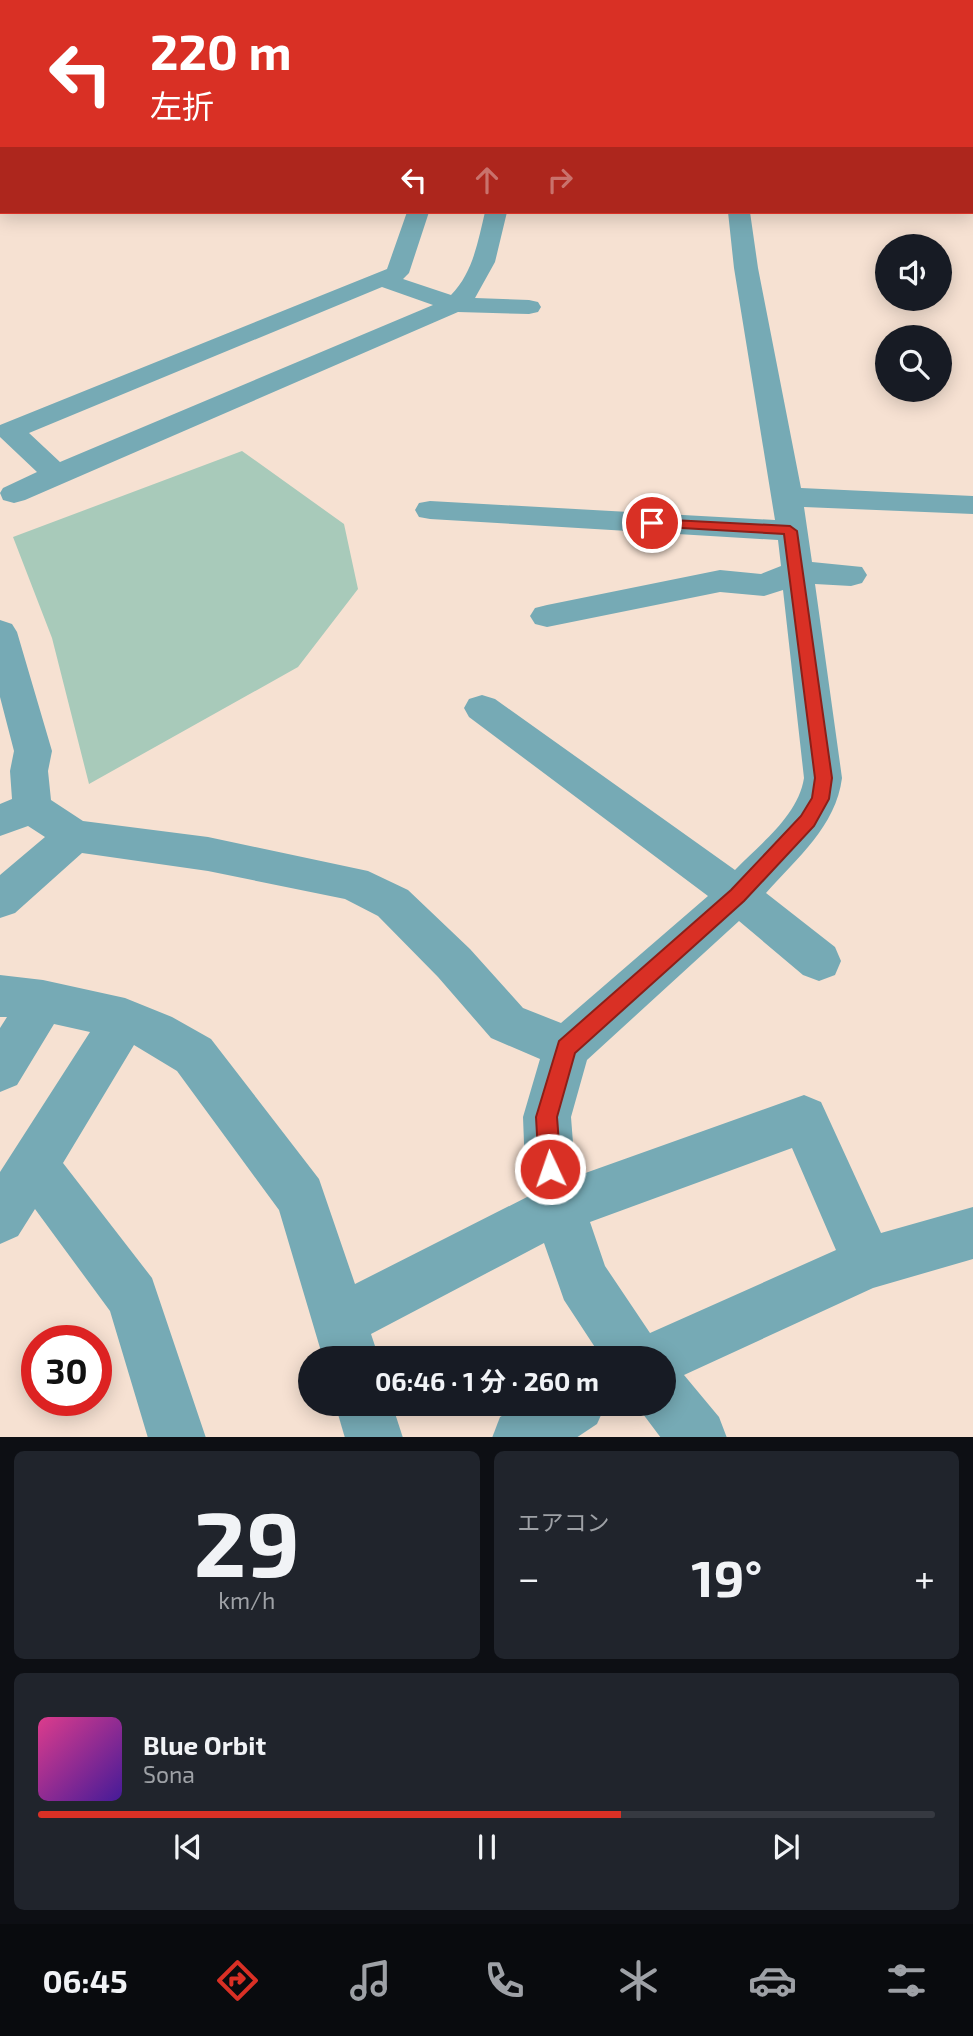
<!DOCTYPE html>
<html lang="ja">
<meta charset="utf-8">
<style>
:root{--surface:#171b24;--page:#20242c;--text:#f1f3f6;--muted:#9ea1a6;--line:#363941;--accent:#d93025}
body{margin:0;font-family:"Exo 2","Noto Sans JP",sans-serif;background:var(--page);color:var(--text);height:100vh;display:flex;flex-direction:column;font-size:26px;white-space:nowrap}
*{box-sizing:border-box;margin:0}
p{font-size:23px;color:var(--muted)}
.icon{flex:none;width:38px;height:38px;fill:none;stroke:currentColor;stroke-width:2;stroke-linecap:round;stroke-linejoin:round}
.map{position:relative;height:1437px;overflow:hidden}
.details{display:flex;flex-direction:column;gap:14px;padding:14px;background:#0d0f14;flex:1}
.details>*{flex:none}
.guide{position:absolute;left:0px;top:0px;width:973px;height:214px;box-shadow:0 4px 18px #0003;background:#d93025;color:#fff;overflow:hidden}
.buttons{position:absolute;left:875px;top:234px;display:grid;gap:14px}
.buttons a{display:grid;place-items:center;width:77px;height:77px;border-radius:50%;background:var(--surface);box-shadow:0 4px 18px #0003;font-size:35px}
.speed{position:absolute;left:21px;top:1325px;display:flex;gap:14px;font-size:35px;font-weight:700;text-align:center}
.speed>*{display:grid;place-content:center;width:91px;height:91px;border-radius:50%;background:var(--surface);box-shadow:0 4px 18px #0003;line-height:1}
.speed .limit{border:10px solid #d22;background:#fff;color:#111}
.pin{position:absolute;display:grid;place-items:center;width:60px;height:60px;color:#fff;margin:-30px;border:4px solid #fff;border-radius:50%;box-shadow:0 2px 7px #0007}
.me{position:absolute;width:77px;margin:-38px;rotate:357deg;stroke-linejoin:round;filter:drop-shadow(0 0 5px #0008)}
.turn{display:flex;align-items:center;gap:24px;height:147px;padding:0 35px;font-size:32px}
.turn .icon{width:91px;height:91px;stroke-width:2.5}
.turn b{display:block;font-size:49px;line-height:60px}
.lanes{display:flex;align-items:center;height:66px;padding:0 35px;background:#0003;justify-content:center;gap:35px;direction:ltr}
.lanes .off{opacity:.35}
.big{font-size:52px;font-weight:700;line-height:1.1}
.details .tile{flex:1;display:flex;flex-direction:column;justify-content:center;gap:10px;min-width:0;padding:0 24px;border-radius:10px;background:var(--page)}
.details .dial{align-items:center;gap:0}
.dial b{font-size:91px;line-height:1}
.song{display:flex;align-items:center;gap:21px}
.cover{width:84px;height:84px;border-radius:10px;background:linear-gradient(135deg,hsl(330 70% 55%),hsl(260 70% 35%))}
.played{height:7px;border-radius:4px;background:linear-gradient(90deg,var(--accent) 65%,var(--line) 65%)}
.keys{display:flex;justify-content:space-around;direction:ltr}
.heat{display:flex;justify-content:space-between;align-items:center;font-size:38px;direction:ltr}
.details .tiles{flex:1;display:grid;gap:14px;grid-template-columns:1fr 1fr}
.tile:last-child{grid-column:span 2}
.trip{position:absolute;left:298px;top:1346px;width:378px;height:70px;border-radius:35px;background:var(--surface);box-shadow:0 4px 18px #0003;font-weight:700;line-height:70px;text-align:center}
.tabs{display:flex;height:112px;justify-content:space-around;align-items:center;background:#090b0e;color:var(--muted)}
.tabs .icon{width:49px;height:49px}
.tabs .on{color:var(--accent)}
.tabs b{font-size:32px;color:var(--text)}
.map>svg:first-child{display:block}
.green{fill:#a8caba}
.lines{fill:none;stroke-linecap:round;stroke-linejoin:round}
.minor{fill:#76aab5;fill-rule:evenodd}
.rail-casing{stroke:#7c6f65;stroke-width:3.5}
.rail{stroke:#fcf0e7;stroke-width:2.5;stroke-dasharray:8;stroke-linecap:butt}
.wall{fill:#9d9182}
.building{fill:#b7a997;stroke:#80766a;stroke-width:2}
.route{fill:#d93025;stroke:#8d1f18;stroke-width:2}
</style>
<div class="map">
<svg width="973" height="1438" viewBox="0 0 973 1438">
<rect width="100%" height="100%" fill="#f6e1d2"/>
<path class="green" d="M 242,451 L 344,524 L 358,589 L 298,667 L 89,784 L 52,638 L 13,537 Z"/>
<g class="lines">
<g class="minor">
<path d="M 79,0 L 134,0 L 78,2 Z"/>
<path d="M 172,0 L 188,0 L 189,2 L 173,2 Z"/>
<rect x="577" y="0" width="16" height="2"/>
<rect x="626" y="0" width="16" height="2"/>
<rect x="697" y="0" width="16" height="2"/>
<path d="M 933,0 L 949,0 L 950,2 L 934,2 Z"/>
<path d="M 0,1 L 4,2 L 2,11 L 0,11 Z"/>
<rect x="971" y="80" width="2" height="11"/>
<rect x="971" y="158" width="2" height="12"/>
<path d="M 407,212 L 429,212 L 409,273 L 403,279 L 451,295 C 473,273 478,241 485,212 L 507,212 L 495,262 L 475,298 L 529,300 L 538,302 L 541,307 L 538,312 L 529,314 L 458,312 L 25,500 L 14,503 L 3,500 L 0,493 L 3,488 L 37,472 L 0,437 L 0,425 L 387,269 ZM 382,287 L 433,305 L 60,462 L 29,433 Z"/>
<path d="M 728,212 L 750,212 L 758,268 L 801,488 L 973,496 L 973,514 L 804,507 L 812,562 L 862,567 L 867,575 L 862,583 L 851,586 L 815,584 L 842,778 C 836,826 797,858 766,893 L 835,947 L 841,961 L 835,975 L 819,981 L 803,975 L 739,921 L 587,1060 L 571,1117 L 575,1169 L 577,1176 L 804,1095 L 821,1102 L 881,1233 L 973,1207 L 973,1259 L 873,1288 L 684,1375 L 719,1417 L 727,1438 L 661,1438 L 643,1414 L 638,1404 L 663,1404 L 663,1358 L 602,1358 L 564,1300 L 544,1243 L 371,1334 L 379,1358 L 323,1358 L 279,1210 L 177,1071 L 134,1045 L 63,1163 L 152,1278 L 206,1438 L 148,1438 L 110,1311 L 35,1209 L 18,1236 L 0,1244 L 0,1172 L 90,1032 L 54,1024 L 17,1085 L 0,1092 L 0,1028 L 7,1017 L 0,1017 L 0,975 L 43,980 L 125,998 L 172,1017 L 211,1039 L 319,1179 L 355,1284 L 531,1195 L 525,1169 L 523,1117 L 540,1059 L 491,1038 L 438,977 L 378,916 L 345,899 L 208,871 L 82,853 L 15,913 L 0,918 L 0,875 L 45,837 L 28,826 L 0,836 L 0,804 L 12,799 L 10,771 L 14,751 L 0,697 L 0,620 L 12,624 L 17,632 L 52,751 L 48,771 L 51,800 L 83,821 L 208,837 L 368,871 L 408,890 L 470,949 L 523,1008 L 561,1023 L 708,896 L 469,717 L 464,708 L 469,699 L 482,695 L 495,699 L 735,870 C 761,843 798,816 804,778 L 783,590 L 764,596 L 720,592 L 547,627 L 535,624 L 530,616 L 535,608 L 547,605 L 720,570 L 761,574 L 781,566 L 778,540 L 430,519 L 419,517 L 415,510 L 419,503 L 430,501 L 775,520 L 734,268 ZM 792,1148 L 836,1250 L 650,1333 L 605,1266 L 590,1222 Z"/>
<path d="M 335,1404 L 392,1404 L 403,1438 L 345,1438 Z"/>
<path d="M 524,1404 L 606,1404 L 597,1424 L 576,1438 L 492,1438 L 500,1417 Z"/>
</g>
<g class="rail-casing">
<path id="rail" d="M 863,0 L 866,2"/>
</g>
<use href="#rail" class="rail"/>
</g>
<path class="wall" d="M 971,36 L 973,37 L 973,60 L 971,60 Z"/>
<path class="building" d="M 886,0 L 934,0 L 936,2 L 888,2 Z"/>
<path class="route" d="M 652,519 L 790,526 L 797,531 L 832,778 L 829,799 L 814,826 L 744,901 L 575,1053 L 557,1117 L 561,1169 L 558,1176 L 550,1180 L 542,1176 L 539,1169 L 536,1117 L 559,1041 L 731,890 L 801,816 L 812,798 L 815,778 L 784,534 L 647,526 L 645,523 Z"/>
</svg>
<div class="buttons">
<a><svg class="icon" aria-label="sound" viewBox="0 0 24 24"><path d="M4 9h4l5-4v14l-5-4H4zM17 9q2 3 0 6"/></svg></a>
<a><svg class="icon" aria-label="search" viewBox="0 0 24 24"><circle cx="10" cy="10" r="6"/><path d="M15 15l6 6"/></svg></a>
</div>
<div class="speed"><div class="limit">30</div></div>
<div class="pin" style="left:652px;top:523px;background:#d93025"><svg class="icon" aria-label="arrive" viewBox="0 0 24 24"><path d="M6 21V4h12l-3 4 3 4H6"/></svg></div>
<svg class="me" style="left:550px;top:1169px" viewBox="-20 -20 40 40"><circle r="17" fill="#d93025" stroke="#fff" stroke-width="3"/><path d="M0-11L8 9 0 5-8 9z" fill="#fff"/></svg>
<div class="trip">06:46 · 1 分 · 260 m</div>
<div class="guide">
<div class="turn"><svg class="icon" aria-label="left" viewBox="0 0 24 24"><path d="M17 20v-9H6M10 6l-5 5 5 5"/></svg><div><b>220 m</b>左折</div></div>
<div class="lanes"><svg class="icon" aria-label="left" viewBox="0 0 24 24"><path d="M17 20v-9H6M10 6l-5 5 5 5"/></svg><svg class="icon off" aria-label="ahead" viewBox="0 0 24 24"><path d="M12 20V5M6 11l6-6 6 6"/></svg><svg class="icon off" aria-label="right" viewBox="0 0 24 24"><path d="M7 20v-9h11M14 6l5 5-5 5"/></svg></div>
</div>
</div>
<section class="details">
<div class="tiles">
<div class="tile dial"><b>29</b><p>km/h</p></div>
<div class="tile"><p>エアコン</p>
<div class="heat"><a>−</a><b class="big">19°</b><a>+</a></div>
</div>
<div class="tile">
<div class="song"><i class="cover"></i><div><b>Blue Orbit</b><p>Sona</p></div></div>
<div class="played"></div>
<div class="keys"><svg class="icon" aria-label="previous" viewBox="0 0 24 24"><path d="M18 5L8 12l10 7zM5 5v14"/></svg><svg class="icon" aria-label="pause" viewBox="0 0 24 24"><path d="M8 5v14M16 5v14"/></svg><svg class="icon" aria-label="next" viewBox="0 0 24 24"><path d="M6 5l10 7-10 7zM19 5v14"/></svg></div>
</div>
</div>
</section>
<nav class="tabs">
<b>06:45</b>
<svg class="icon on" aria-label="directions" viewBox="0 0 24 24"><path d="M12 3l9 9-9 9-9-9zM9 14v-3h6M13 9l2 2-2 2"/></svg>
<svg class="icon" aria-label="music" viewBox="0 0 24 24"><path d="M9 18V5l10-2v13"/><circle cx="6" cy="18" r="3"/><circle cx="16" cy="16" r="3"/></svg>
<svg class="icon" aria-label="phone" viewBox="0 0 24 24"><path d="M5 4h4l2 5-3 2q2 4 5 5l2-3 5 2v4C11 20 4 13 5 4z"/></svg>
<svg class="icon" aria-label="climate" viewBox="0 0 24 24"><path d="M12 3v18M4 7l16 10M4 17L20 7"/></svg>
<svg class="icon" aria-label="car" viewBox="0 0 24 24"><path d="M5 17H2v-5l4-1 3-4h7l3 4 3 1v5h-3M9 17h6M6 11h13"/><circle cx="7" cy="17" r="2"/><circle cx="17" cy="17" r="2"/></svg>
<svg class="icon" aria-label="filters" viewBox="0 0 24 24"><path d="M4 7h16M4 17h16"/><circle cx="9" cy="7" r="2"/><circle cx="15" cy="17" r="2"/></svg>
</nav>
